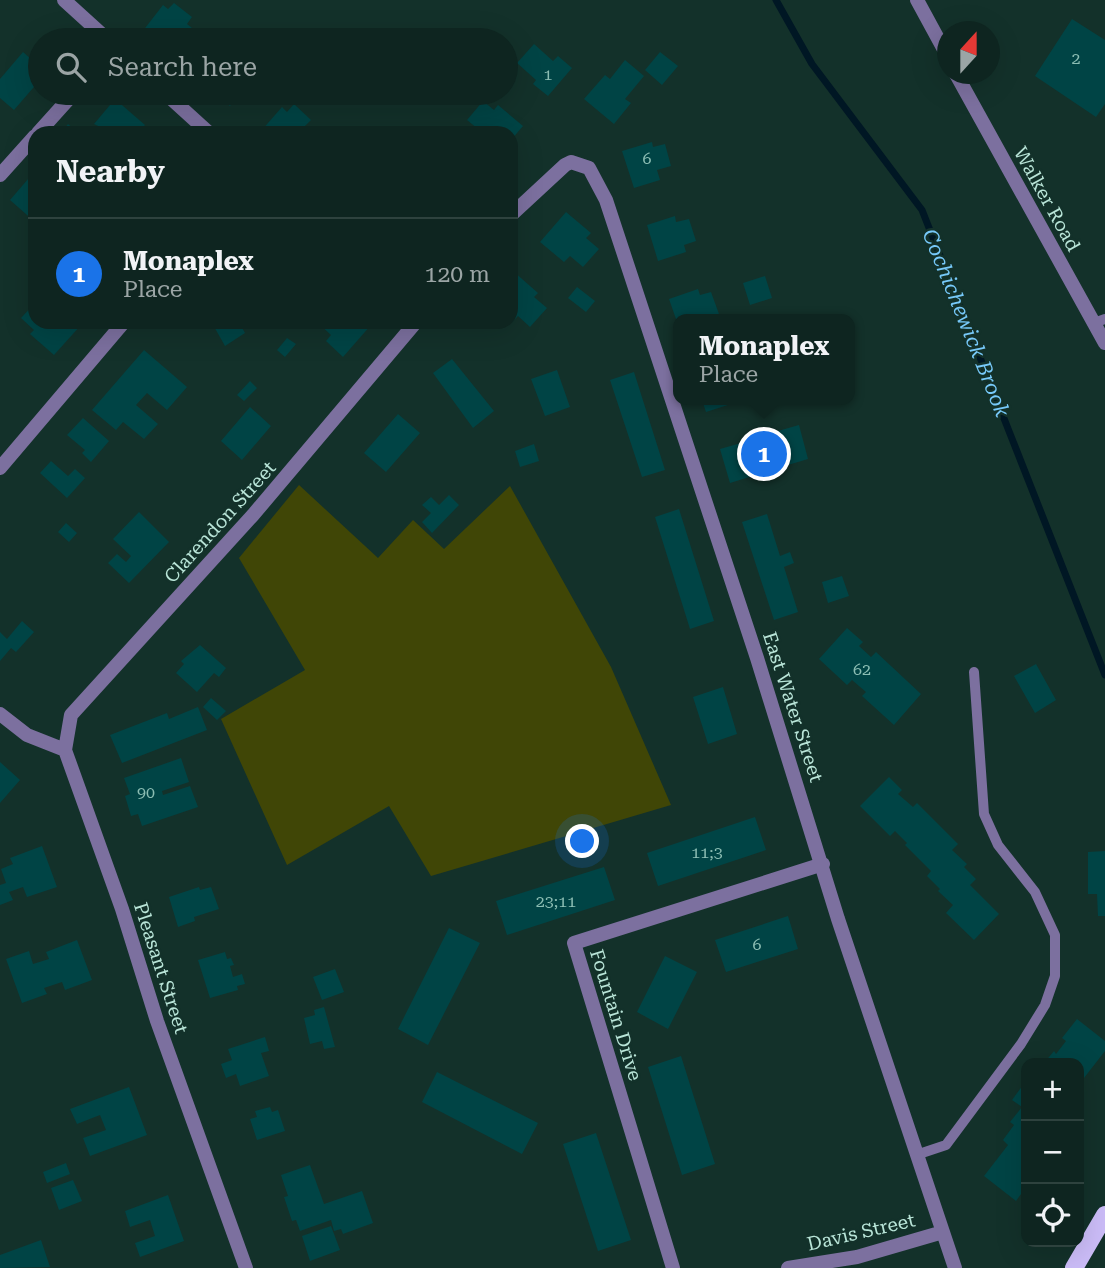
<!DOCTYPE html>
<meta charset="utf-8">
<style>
body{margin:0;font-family:"Roboto Serif",serif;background:#1c312d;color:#f1f3f6}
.controls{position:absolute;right:21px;bottom:21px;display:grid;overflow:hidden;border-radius:14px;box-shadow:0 7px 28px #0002}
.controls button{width:63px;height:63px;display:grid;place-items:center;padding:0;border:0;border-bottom:2px solid #2e423e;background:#0e2520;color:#f1f3f6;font:35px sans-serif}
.compass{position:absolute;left:937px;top:21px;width:63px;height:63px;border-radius:50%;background:#0e2520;box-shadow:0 7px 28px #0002;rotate:21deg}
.you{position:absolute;left:583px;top:842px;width:24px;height:24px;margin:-18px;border:5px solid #fff;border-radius:50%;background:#1a73e8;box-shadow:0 0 0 10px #1a73e833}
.badge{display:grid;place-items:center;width:46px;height:46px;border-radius:50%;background:#1a73e8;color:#fff;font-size:23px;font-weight:700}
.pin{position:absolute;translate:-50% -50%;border:4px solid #fff;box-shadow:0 2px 7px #0006}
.popup{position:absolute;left:673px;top:314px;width:182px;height:91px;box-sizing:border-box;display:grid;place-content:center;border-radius:14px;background:#0e2520;filter:drop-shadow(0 2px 5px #0005);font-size:23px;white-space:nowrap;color:#9ba5a5}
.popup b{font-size:26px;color:#f1f3f6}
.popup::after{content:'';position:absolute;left:50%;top:100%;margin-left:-14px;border:14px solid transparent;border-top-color:#0e2520}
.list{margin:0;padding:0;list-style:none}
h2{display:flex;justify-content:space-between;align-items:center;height:91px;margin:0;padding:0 28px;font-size:30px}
h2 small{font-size:23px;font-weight:400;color:#9ba5a5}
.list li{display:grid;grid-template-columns:46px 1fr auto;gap:21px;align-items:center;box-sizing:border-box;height:112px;padding:0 28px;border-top:2px solid #2e423e}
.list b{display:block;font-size:26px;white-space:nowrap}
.list p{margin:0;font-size:23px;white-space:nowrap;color:#9ba5a5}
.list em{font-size:23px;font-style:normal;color:#9ba5a5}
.icon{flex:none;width:38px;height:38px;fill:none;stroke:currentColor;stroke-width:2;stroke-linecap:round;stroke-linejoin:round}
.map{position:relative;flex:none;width:1105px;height:1268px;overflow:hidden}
.search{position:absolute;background:#0e2520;box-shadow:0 7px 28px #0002;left:28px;top:28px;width:490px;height:77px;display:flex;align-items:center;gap:18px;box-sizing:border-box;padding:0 24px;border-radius:38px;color:#9ba5a5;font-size:26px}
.panel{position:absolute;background:#0e2520;box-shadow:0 7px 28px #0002;left:28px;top:126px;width:490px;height:203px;border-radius:21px}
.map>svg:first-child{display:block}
.green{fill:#404606}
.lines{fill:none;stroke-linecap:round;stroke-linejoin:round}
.stream{stroke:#001724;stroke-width:7}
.building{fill:#004445}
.service{stroke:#7c709f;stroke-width:10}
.minor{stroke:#7c709f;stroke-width:14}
.primary{stroke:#cbbcf7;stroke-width:18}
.labels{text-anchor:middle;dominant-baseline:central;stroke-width:5;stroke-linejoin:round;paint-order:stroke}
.number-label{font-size:16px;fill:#8bbdb3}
.street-label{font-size:19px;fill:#b9e5d8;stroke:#13312a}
.water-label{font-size:21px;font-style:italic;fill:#77c9f9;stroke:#13312a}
</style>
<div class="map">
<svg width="1105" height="1268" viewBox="0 0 1105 1268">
<rect width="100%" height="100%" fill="#13312a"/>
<path class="green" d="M299,485L378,558L413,520L444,549L510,486L611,667L671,805L431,876L389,806L287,865L221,719L305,670L239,558Z"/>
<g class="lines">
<path class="stream" d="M776,0L812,64L922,210L1105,675"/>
</g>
<path class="building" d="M174,3L192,17L187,24L192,28L182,40H153L142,32L163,5L168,9Z
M1072,19L1105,40V104L1096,117L1035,76Z
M534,44L553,61L558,56L572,68L548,96L533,84L536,80L517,63Z
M23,52L40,67V80L14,110L0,98V79Z
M660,52L678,66L662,85L645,70Z
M625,60L644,76L625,99L631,103L614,124L584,99L605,75L610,79Z
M214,93H240L230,106Z
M115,99L145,125L138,133H92L98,126L94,124Z
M483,101L494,110L498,105L523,126L511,140V133H475L478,129L467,120Z
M294,104L311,120L303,128L310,133H263L261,131L282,107L287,112Z
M68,124L79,133H61Z
M652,142L653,147L665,144L671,166L657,170L660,180L634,188L622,151Z
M35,171V222L10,200Z
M566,212L591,233L586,238L599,249L583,267L570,256L564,262L540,242Z
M675,216L676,222L689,219L696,241L684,245L686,252L658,261L647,225Z
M513,271L538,293L534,297L547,308L530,327L518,316L512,322L511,321Z
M765,276L772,298L750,305L743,283Z
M577,287L595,301L586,312L568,298Z
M698,289L700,295L711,292L719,314L709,317V319H676L669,299Z
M35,303V322H78L81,325L54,355L30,334L34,330L21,318Z
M214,322H239L245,333L225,346L212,323Z
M317,322H367L371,325L343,357L326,341L331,335Z
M287,338L296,344L285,357L277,350Z
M144,350L187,387L167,410L147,393L136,405L158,424L144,439L123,422L116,430L92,410Z
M452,359L494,411L473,428L433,373Z
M557,370L570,407L545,416L531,379Z
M634,372L665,470L642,477L610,380Z
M250,381L257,388L244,401L237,395Z
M702,400H733L734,403L706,412Z
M250,407L271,426L242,460L221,441Z
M398,414L420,433L386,472L364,453Z
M83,418L109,441L91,462L82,453L85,450L67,435Z
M799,425L808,459L768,471L766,464L754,467L756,475L730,483L720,449L748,441L749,445L759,442L761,448L782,442L778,431Z
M534,444L539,461L520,467L515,451Z
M51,461L68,476L75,469L85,478L67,498L40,473Z
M449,495L459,505L432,533L422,522L431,513L422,505L431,497L439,505Z
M679,509L714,621L690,629L655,517Z
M139,512L169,542L129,583L108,563L117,554L126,562L131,556L113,539Z
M767,514L780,556L790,552L794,563L784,567L798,612L774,620L742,522Z
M66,523L77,533L69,542L58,532Z
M842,576L849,596L828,603L822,582Z
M22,621L34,632L16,652L11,648L0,661V632L7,639Z
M847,628L863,642L859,646L871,657L876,652L921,694L894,725L862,696L866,692L852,680L847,685L819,659Z
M200,645L226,668L219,677L214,673L197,692L176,673L184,664L181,661Z
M1036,664L1056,700L1035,713L1014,676Z
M723,687L737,734L708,744L693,697Z
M211,698L226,711L217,720L203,707Z
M198,707L207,730L122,763L110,735L167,713L169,719Z
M181,758L189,782L162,791L163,795L190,786L198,807L142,826L138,814L131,816L125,796L130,794L124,778Z
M0,762L20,780L0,803Z
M889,777L902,790L898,794L913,807L917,803L958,844L952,850L967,864L964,867L976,879L970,885L999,914L974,940L946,913L953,905L938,891L940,889L927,876L931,871L905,845L907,843L895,831L890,836L860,806Z
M755,817L766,850L658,886L647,853Z
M42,846L57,887L27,897L23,887L9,892L13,900L0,905V885L6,883L1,869L13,864L10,858Z
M1105,851V916H1098L1097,894H1088V852Z
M604,867L615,900L507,935L496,901Z
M199,887L200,890L211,887L219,909L194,917L195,921L178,927L169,897Z
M788,916L798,949L726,972L715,940Z
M449,928L480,943L428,1045L398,1029Z
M77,940L92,980L65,990L62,982L44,988L47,994L22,1003L6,959L29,951L33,964L49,959L46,952Z
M225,952L227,959L231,958L234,965L230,966L233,977L242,974L245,984L237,986L238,990L210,998L198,960Z
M665,956L697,972L668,1029L637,1012Z
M335,969L344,992L322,1000L313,977Z
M324,1007L335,1047L324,1049L322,1041L310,1044L304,1018L315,1015L314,1010Z
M1077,1019L1105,1041V1051L1084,1078L1079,1074V1063H1044L1054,1051L1056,1054L1066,1041L1062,1038Z
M265,1037L269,1051L261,1053L269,1076L240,1086L236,1074L226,1078L221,1064L232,1060L228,1049Z
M681,1056L715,1164L682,1175L648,1067Z
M437,1072L538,1123L522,1154L422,1102Z
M1026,1081V1187L1016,1201L984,1176L1008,1145L1003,1140L1014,1125L1010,1122L1022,1107L1012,1100Z
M129,1087L147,1135L90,1156L83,1138L106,1130L100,1115L77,1124L70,1109Z
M270,1107L272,1112L278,1110L285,1131L257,1140L250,1119L257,1117L255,1111Z
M596,1133L631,1240L598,1251L563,1144Z
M66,1163L70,1174L47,1183L43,1172Z
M310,1165L324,1204L362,1191L373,1223L343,1234L341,1229L334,1231L331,1220L300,1231L296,1220L292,1221L284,1197L288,1196L281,1175Z
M73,1180L82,1201L59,1210L51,1188Z
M168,1195L184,1241L140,1257L135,1243L155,1236L150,1220L130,1227L125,1211Z
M331,1226L340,1250L310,1261L302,1236Z
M41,1240L50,1267L0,1268V1255Z"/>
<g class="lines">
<path class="service" d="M1094,323L1105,319
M916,1155L946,1145L1021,1044L1045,1005L1055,976V935L1035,892L998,845L984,814L974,672"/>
<path class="minor" d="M64,0L108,40
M917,0L948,57
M956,74L1105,343
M165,93L209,133
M38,133L74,93
M0,175L35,136
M511,215L565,165L571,162L589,168L606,200L757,658L838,919L955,1268
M0,468L124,322
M0,714L27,735L65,750
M246,1268L157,1021L122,909L65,750L71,715L253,515L416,322
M673,1268L574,943L823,864
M788,1268L857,1257L943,1232"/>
<path class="primary" d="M1074,1268L1105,1215"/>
</g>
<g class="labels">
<g class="number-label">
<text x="1076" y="58">2</text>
<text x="548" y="74">1</text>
<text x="647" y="158">6</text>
<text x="862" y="669">62</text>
<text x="146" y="792">90</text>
<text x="707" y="852">11;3</text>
<text x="556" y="901">23;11</text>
<text x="757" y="944">6</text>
</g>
<g class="street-label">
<text transform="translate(1047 199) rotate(61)">Walker Road</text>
<text transform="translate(220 522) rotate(-48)">Clarendon Street</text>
<text transform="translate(793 707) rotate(72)">East Water Street</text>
<text transform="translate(161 968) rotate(72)">Pleasant Street</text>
<text transform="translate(616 1015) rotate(73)">Fountain Drive</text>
<text transform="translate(861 1232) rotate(-13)">Davis Street</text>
</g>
<g class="water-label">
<text transform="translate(966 323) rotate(68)">Cochichewick Brook</text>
</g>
</g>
</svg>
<div class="controls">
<button>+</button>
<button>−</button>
<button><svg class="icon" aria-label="locate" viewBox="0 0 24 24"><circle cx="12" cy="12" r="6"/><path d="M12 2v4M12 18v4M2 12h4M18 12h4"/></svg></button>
</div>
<svg class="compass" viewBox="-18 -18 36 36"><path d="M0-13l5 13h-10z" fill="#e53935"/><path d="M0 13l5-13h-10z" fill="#9ba5a5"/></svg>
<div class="you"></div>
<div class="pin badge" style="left:764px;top:454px">1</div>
<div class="popup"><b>Monaplex</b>Place</div>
<div class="search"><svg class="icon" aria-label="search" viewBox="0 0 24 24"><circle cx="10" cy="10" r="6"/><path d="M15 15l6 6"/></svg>Search here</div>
<section class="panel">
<h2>Nearby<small></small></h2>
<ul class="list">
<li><span class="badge">1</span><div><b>Monaplex</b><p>Place</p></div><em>120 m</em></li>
</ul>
</section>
</div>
